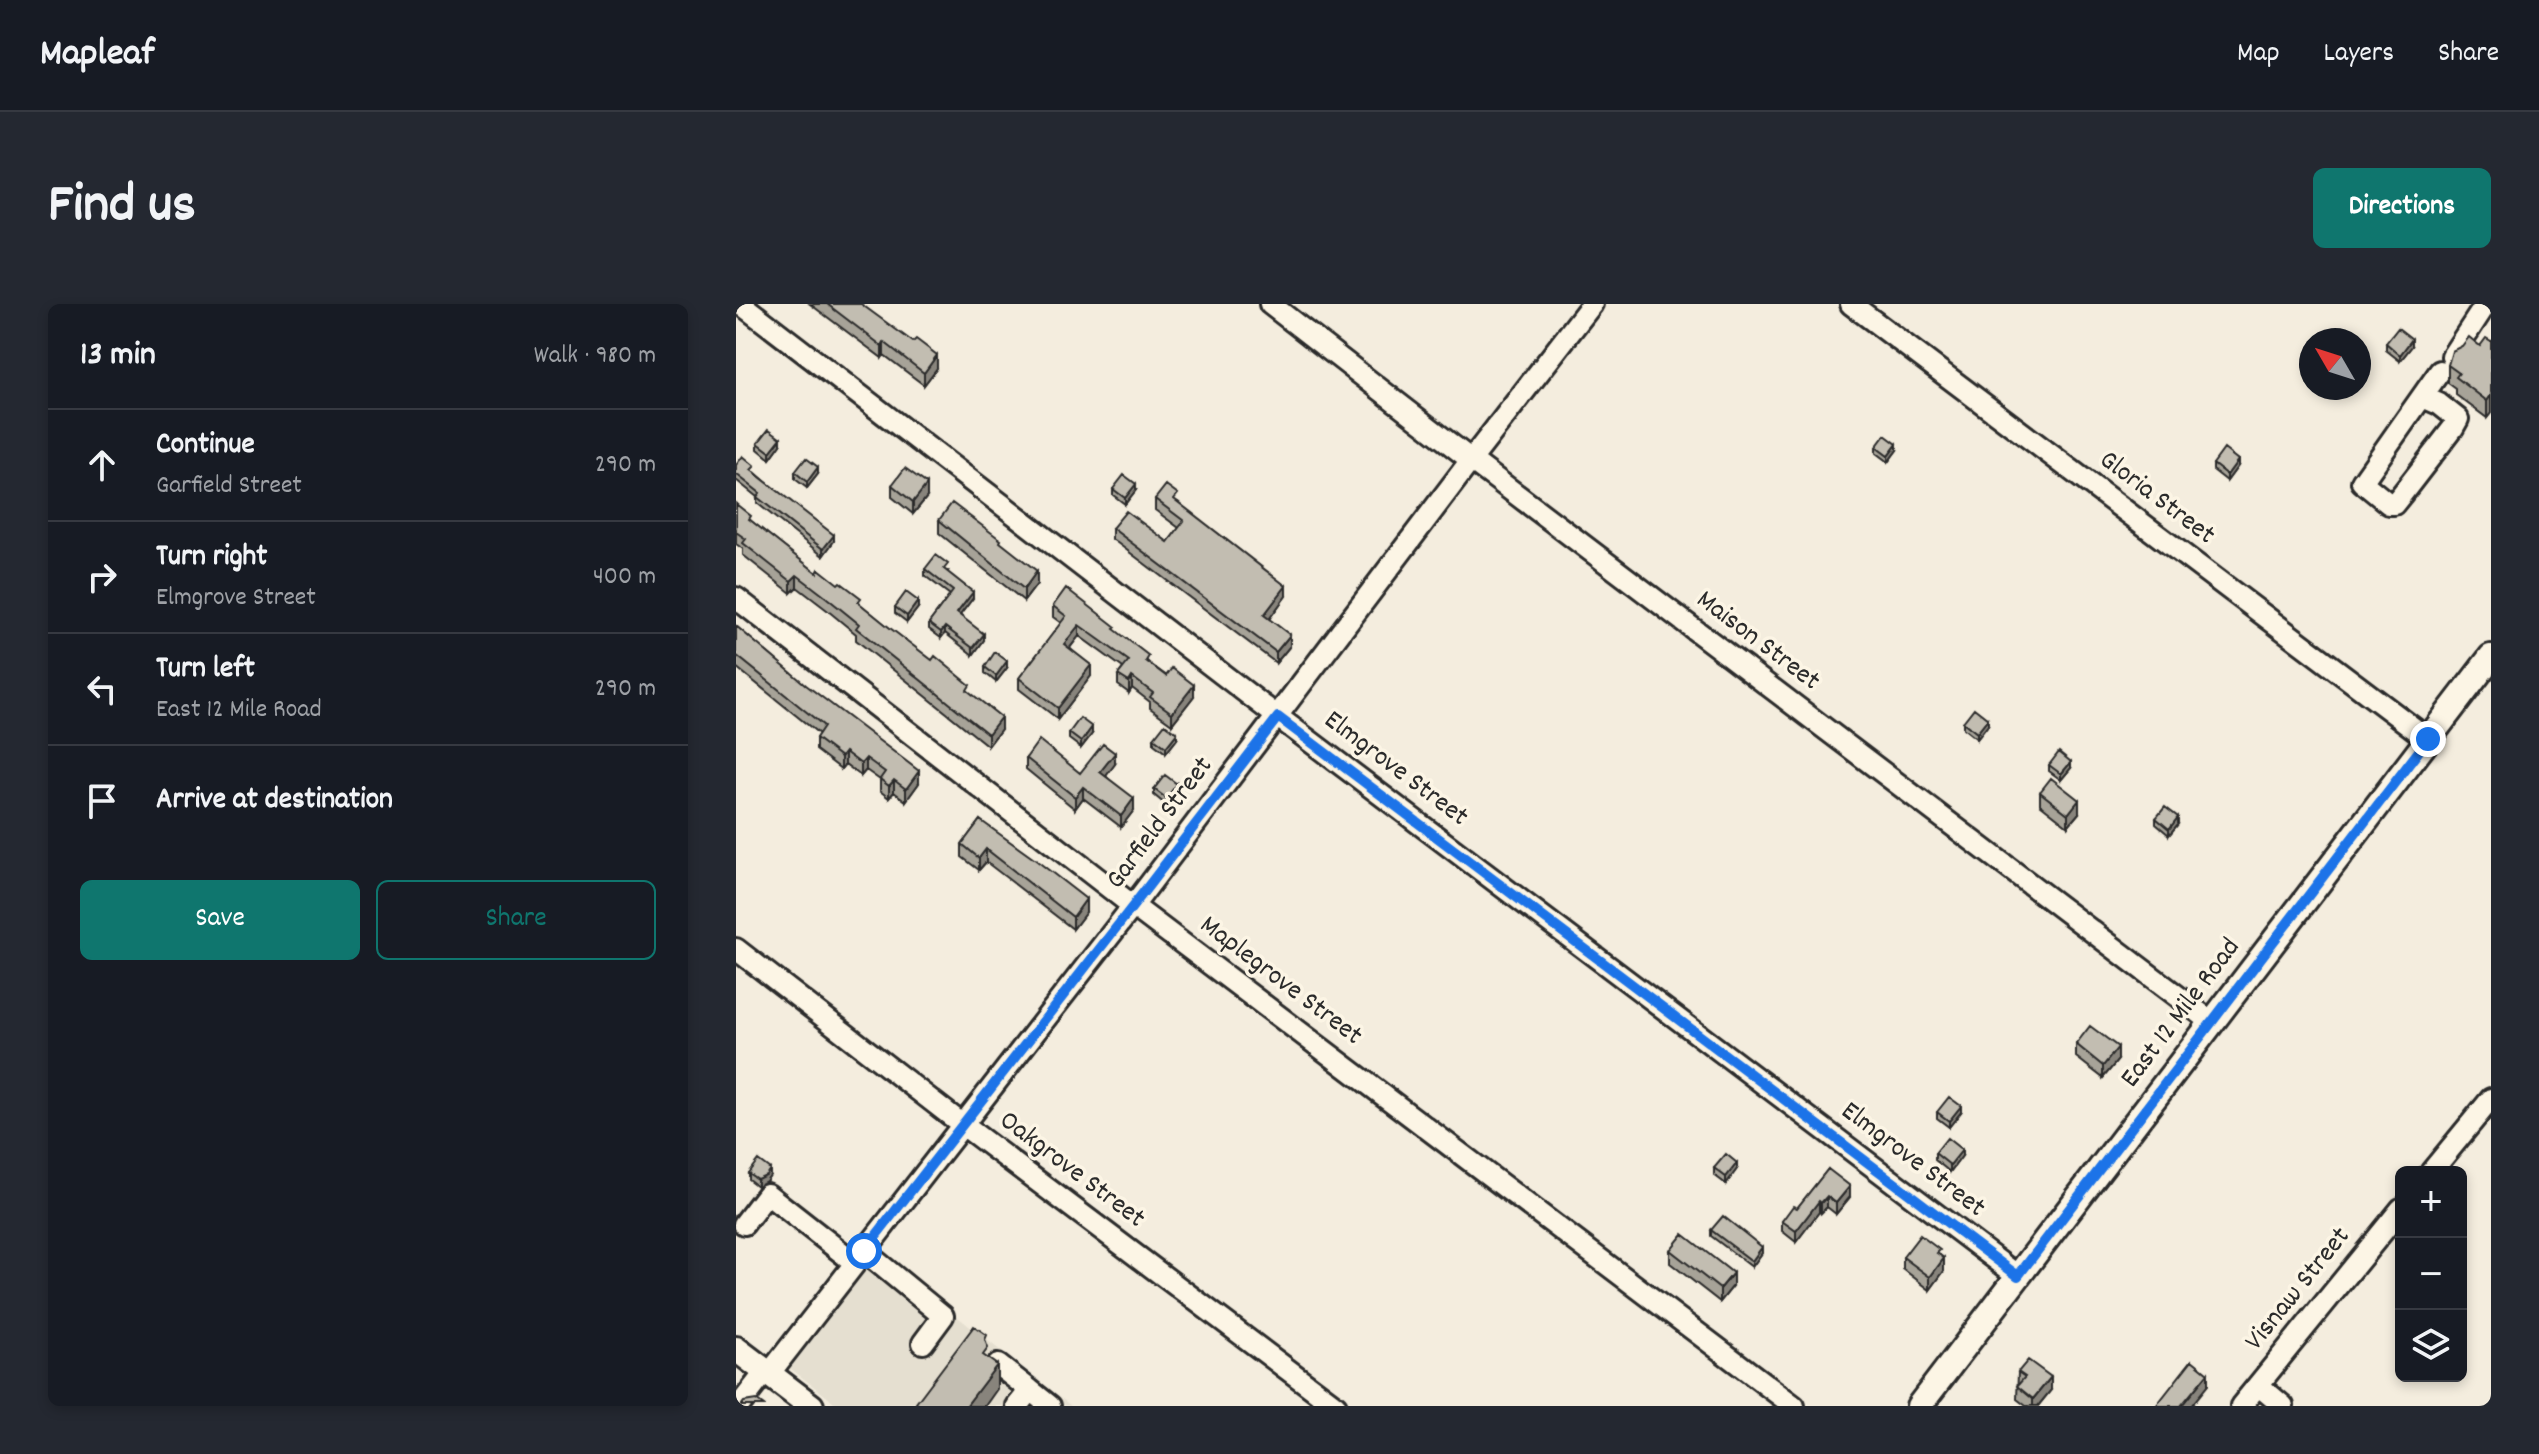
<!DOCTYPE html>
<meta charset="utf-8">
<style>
body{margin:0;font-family:Dekko,sans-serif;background:#242831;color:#f1f3f6}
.controls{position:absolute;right:24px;bottom:24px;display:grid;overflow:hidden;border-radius:12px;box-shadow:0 4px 12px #0003}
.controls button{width:72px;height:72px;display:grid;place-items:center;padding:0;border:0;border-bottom:2px solid #363941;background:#171b24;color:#f1f3f6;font:40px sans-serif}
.compass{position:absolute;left:1563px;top:24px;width:72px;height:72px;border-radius:50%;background:#171b24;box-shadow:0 4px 12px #0003;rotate:309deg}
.stop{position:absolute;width:24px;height:24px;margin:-18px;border:6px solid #1a73e8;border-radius:50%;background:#fff}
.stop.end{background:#1a73e8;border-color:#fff;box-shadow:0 2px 8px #0008}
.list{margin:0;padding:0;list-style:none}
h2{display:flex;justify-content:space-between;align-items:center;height:104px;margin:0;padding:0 32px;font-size:34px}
h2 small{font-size:26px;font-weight:400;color:#9ea1a6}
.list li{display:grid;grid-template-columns:52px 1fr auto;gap:24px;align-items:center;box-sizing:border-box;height:112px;padding:0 32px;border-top:2px solid #363941}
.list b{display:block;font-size:30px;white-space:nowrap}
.list p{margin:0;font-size:26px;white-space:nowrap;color:#9ea1a6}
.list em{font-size:26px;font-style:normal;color:#9ea1a6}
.actions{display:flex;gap:16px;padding:24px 32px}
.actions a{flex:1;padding:18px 0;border:2px solid #0f766e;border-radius:12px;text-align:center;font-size:28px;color:#0f766e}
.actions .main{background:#0f766e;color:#fff}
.icon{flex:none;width:44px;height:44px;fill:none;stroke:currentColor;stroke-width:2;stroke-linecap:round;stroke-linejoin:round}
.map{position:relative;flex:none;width:1755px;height:1102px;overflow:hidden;border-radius:12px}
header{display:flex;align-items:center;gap:48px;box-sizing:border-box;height:112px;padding:0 40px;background:#171b24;border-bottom:2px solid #363941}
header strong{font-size:38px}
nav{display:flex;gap:44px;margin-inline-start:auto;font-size:28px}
.intro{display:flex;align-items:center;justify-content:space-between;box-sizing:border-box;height:192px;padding:0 48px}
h1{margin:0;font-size:56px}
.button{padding:20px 36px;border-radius:12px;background:#0f766e;color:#fff;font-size:28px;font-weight:700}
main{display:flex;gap:48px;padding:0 48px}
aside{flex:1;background:#171b24;border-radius:12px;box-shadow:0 4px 12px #0003}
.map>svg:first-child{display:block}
.built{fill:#e5dfd0}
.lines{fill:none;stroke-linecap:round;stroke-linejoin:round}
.minor-casing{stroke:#2b2b2b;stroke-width:26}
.major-casing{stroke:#2b2b2b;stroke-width:30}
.minor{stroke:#fcf5e5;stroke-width:20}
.major{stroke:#fcf5e5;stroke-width:24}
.wall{fill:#a7a398;stroke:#2b2b2b;stroke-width:2}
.shaded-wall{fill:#88847c;stroke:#2b2b2b;stroke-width:2}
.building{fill:#c2bdb1;stroke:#2b2b2b;stroke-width:2}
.route{stroke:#1a73e8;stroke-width:10}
.labels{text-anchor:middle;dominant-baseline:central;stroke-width:7;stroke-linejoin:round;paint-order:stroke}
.street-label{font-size:28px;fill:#2b2b2b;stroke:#fcf5e5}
</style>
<header>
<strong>Mapleaf</strong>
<nav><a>Map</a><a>Layers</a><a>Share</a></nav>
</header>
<div class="intro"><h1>Find us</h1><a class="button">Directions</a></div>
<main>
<aside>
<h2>13 min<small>Walk · 980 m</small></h2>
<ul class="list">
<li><svg class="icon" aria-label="ahead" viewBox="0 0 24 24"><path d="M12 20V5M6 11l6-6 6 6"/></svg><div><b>Continue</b><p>Garfield Street</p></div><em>290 m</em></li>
<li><svg class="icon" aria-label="right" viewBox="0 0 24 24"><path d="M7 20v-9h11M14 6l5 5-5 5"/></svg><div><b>Turn right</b><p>Elmgrove Street</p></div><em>400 m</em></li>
<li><svg class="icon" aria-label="left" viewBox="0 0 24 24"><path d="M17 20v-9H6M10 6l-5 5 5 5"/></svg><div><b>Turn left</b><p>East 12 Mile Road</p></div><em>290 m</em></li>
<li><svg class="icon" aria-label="arrive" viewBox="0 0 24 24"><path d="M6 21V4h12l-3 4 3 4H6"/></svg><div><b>Arrive at destination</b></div></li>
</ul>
<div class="actions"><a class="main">Save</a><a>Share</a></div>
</aside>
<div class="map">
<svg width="1755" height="1102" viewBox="0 0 1755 1102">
<rect width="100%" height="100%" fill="#f4edde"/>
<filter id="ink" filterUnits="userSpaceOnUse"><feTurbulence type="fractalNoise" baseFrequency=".0125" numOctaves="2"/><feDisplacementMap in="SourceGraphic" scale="16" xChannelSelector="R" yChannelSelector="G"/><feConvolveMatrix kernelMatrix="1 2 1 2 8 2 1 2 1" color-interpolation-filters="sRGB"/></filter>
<g filter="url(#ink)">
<path class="built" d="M139,948L335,1102H103L51,1062Z"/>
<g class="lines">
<defs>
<path id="minor" d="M5,0L542,413L1282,972
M534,0L735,156L1477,719
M1115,0L1692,435
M1716,52L1750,0
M1687,93L1703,100L1722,115L1717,124L1666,190L1658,200H1653L1626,178L1704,67
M0,294L397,602L1058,1102
M0,645L227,821L600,1102
M1695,868L1755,795
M8,920L31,890L119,959
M128,947L207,1012L187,1039
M262,1061L294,1086
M33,1070L397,602L735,156L856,0
M1522,1081L1547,1102
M3,1102L30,1067
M281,1102L294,1086L314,1102
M1505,1102L1665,905"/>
<path id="major" d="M0,1045L75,1102
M1183,1102L1755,353"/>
</defs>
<use href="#minor" class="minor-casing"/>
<use href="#major" class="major-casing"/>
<use href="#minor" class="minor"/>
<use href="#major" class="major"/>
</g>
<path class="wall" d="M74,0H125L201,64L188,81L148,51L146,54Z
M1755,37V109L1751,114L1720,91V85L1712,79V61L1744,42Z
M1650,39L1676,42L1664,57L1650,46Z
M22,139L45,140L34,155L22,145Z
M1140,143L1161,146L1152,158L1140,149Z
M1477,160L1502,162L1491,177L1477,166Z
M0,161L19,168L98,237L87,252L21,199V193L0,176Z
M59,168L82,170L71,184L59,175Z
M156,181L191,193L177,210L156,193Z
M377,185L400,186L389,200L377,191Z
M419,195L442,198L550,292L533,315L554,342L540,359L376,235V224L432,238L443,224L419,206Z
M0,200L15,217L81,269L125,301L234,389L265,425L252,442L120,336V330L91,306L61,283L55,289L7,251V245L0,240Z
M203,216L265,239L301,280L288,297L203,229Z
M189,265L212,267L211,268L237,294L224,311L248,336L237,351L209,329L205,334L193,325V319L214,291L189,272Z
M317,302L380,327L413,359L458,392L436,420L414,404V398L396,384L393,389L382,381V371L387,364L343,332L334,344L355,372L322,415L283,385V374L325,319L317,313Z
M159,303L182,304L171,318L159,309Z
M0,322L183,479L170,497L158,488L153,494L144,487V476L130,466L125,472L109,460L105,465L80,446V434L83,430L0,363Z
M249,363L271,364L260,378L249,369Z
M1227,418L1252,421L1241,435L1227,424Z
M333,429L356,430L345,444L333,435Z
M418,434L441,435L430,449L418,440Z
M290,454L344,469L379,460L370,472L398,506L385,523L347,494L339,505L290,465Z
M1313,461L1335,464L1325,476L1313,467Z
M418,485L441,486L430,501L418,491Z
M1304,488L1343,509L1332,522L1304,500Z
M1420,514L1442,520L1433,531L1420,520Z
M244,516L350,608L337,625L250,558L243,566L226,553V540Z
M1340,740L1382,756L1367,774L1340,753Z
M1201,808H1225L1213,823L1201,814Z
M1199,849L1226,852L1214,868L1199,856Z
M978,864L1001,865L990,880L978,871Z
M1092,865L1114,893L1100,910L1091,903L1085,909L1083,908L1060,938L1046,927V917L1061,904Z
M12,869L34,871L30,877L21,882L12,875Z
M975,926L1026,949L1016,963L975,932Z
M934,946L997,982L984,998L934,959Z
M1204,951L1208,967L1194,986L1167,965V953Z
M1282,1068L1315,1086L1302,1102H1290L1281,1095Z"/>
<path class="shaded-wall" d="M1676,35V42L1664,57V51Z
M148,38V51L146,54V42Z
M201,51V64L188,81V69Z
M1755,91V109L1751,114V97Z
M45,134V140L34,155V148Z
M1161,140V146L1152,158V152Z
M1502,156V162L1491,177V171Z
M82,163V170L71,184V178Z
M191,180V193L177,210V198Z
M400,180V186L389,200V194Z
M98,231V237L87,252V245Z
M301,267V280L288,297V285Z
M61,271V283L55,289V277Z
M550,282V292L528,322V311Z
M237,288V294L221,315V309Z
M182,297V304L171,318V312Z
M343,321V332L328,351V340Z
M209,323V329L205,334V328Z
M248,330V336L237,351V344Z
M554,331V342L540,359V348Z
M271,357V364L260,378V372Z
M355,361V372L322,415V404Z
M396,373V384L393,389V378Z
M458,381V392L436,420V409Z
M265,413V425L252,442V430Z
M1252,415V421L1241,435V429Z
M356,423V430L345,444V438Z
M441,429V435L430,449V443Z
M109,448V460L105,465V453Z
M379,449V460L364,480V468Z
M130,454V466L125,472V460Z
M1335,458V464L1325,476V470Z
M183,467V479L170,497V485Z
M158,476V488L153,494V482Z
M441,480V486L430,501V494Z
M347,483V494L339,505V493Z
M398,494V506L385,523V512Z
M1343,496V509L1332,522V510Z
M1442,513V520L1433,531V525Z
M250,545V558L243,566V554Z
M350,595V608L337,625V613Z
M1382,743V756L1367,774V762Z
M1225,802V808L1213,823V817Z
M1226,846V852L1214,868V861Z
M1001,859V865L990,880V873Z
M34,865V871L30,877L21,882V875Z
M1114,882V893L1100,910V899Z
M1091,892V903L1085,909V899Z
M1083,897V908L1060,938V927Z
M1026,943V949L1016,963V957Z
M1208,954V967L1194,986V973Z
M997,969V982L984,998V985Z
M261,1061V1085L249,1102H230Z
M1472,1069V1081L1455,1102H1445Z
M1315,1073V1086L1302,1102H1297V1095Z"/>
<path class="building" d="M91,0H125L177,38L180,35L201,51L188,69L148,38L146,42Z
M1662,24L1676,35L1664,51L1650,39Z
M1733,33L1744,42L1750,34L1755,37V91L1751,97L1720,73L1723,69L1712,61L1716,47L1726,42Z
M33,125L45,134L34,148L22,139Z
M1149,131L1161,140L1152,152L1140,143Z
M1488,145L1502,156L1491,171L1477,160Z
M7,152L19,162L15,166L98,231L87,245L21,193L24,189L0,170V161Z
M70,154L82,163L71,178L59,168Z
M169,164L191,180L177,198L156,181Z
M388,171L400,180L389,194L377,185Z
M430,181L442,190L438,195L550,282L528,311L554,331L540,348L376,224L390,207L432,238L448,217L419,195Z
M216,199L265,236L264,238L301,267L288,285L203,216Z
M0,200L15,212L13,215L81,269L83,265L102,280L104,278L125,294L122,298L154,324L196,356L199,352L234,381L231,386L265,413L252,430L120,324L123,320L91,294L61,271L55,277L7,239L10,235L0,228Z
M200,251L212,260L208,265L237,288L221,309L248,330L237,344L209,323L205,328L193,319L217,287L189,265Z
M330,284L380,323L378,325L413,352L410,357L430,372L436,364L458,381L436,409L414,393L417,389L396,373L393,378L382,371L393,357L343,321L328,340L355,361L322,404L283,374L330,312L317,302Z
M170,288L182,297L171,312L159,303Z
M0,322L70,381L183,467L170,485L158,476L153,482L144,475L149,468L130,454L125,460L109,448L105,453L80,434L88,422L0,351Z
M259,348L271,357L260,372L249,363Z
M1238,404L1252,415L1241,429L1227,418Z
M344,414L356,423L345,438L333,429Z
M429,420L441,429L430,443L418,434Z
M303,436L344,469L367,440L379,449L364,468L398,494L385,512L347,483L339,493L290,454Z
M1323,448L1335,458L1325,470L1313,461Z
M429,471L441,480L430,494L418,485Z
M1315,474L1343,496L1332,510L1304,488Z
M1429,503L1442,513L1433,525L1420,514Z
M244,516L301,557L350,595L337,613L250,545L243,554L226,540Z
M1354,722L1382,743L1367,762L1340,740Z
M1213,793L1225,802L1213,817L1201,808Z
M1211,834L1226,846L1214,861L1199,849Z
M990,850L1001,859L990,873L978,864Z
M22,856L34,865L30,871L21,875L12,869Z
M1092,865L1114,882L1100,899L1091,892L1085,899L1083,897L1060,927L1046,917L1057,902L1061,904Z
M987,912L1026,943L1016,957L975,926Z
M947,930L997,969L984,985L934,946Z
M1184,931L1204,946L1201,949L1208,954L1194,973L1167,953Z
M238,1022L251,1031L249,1036L252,1044L247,1051L261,1061L230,1102H184L180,1099Z
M1292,1056L1315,1073L1297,1095L1281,1082L1289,1073L1282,1068Z
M1456,1056L1472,1069L1445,1102H1420Z
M20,1096L28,1102H5L8,1098Z"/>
</g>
<g class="lines" filter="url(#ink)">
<path class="route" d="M128,947L397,602L542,413L1282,972L1692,435"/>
</g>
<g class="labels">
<g class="street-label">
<text transform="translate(1420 195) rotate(37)">Gloria Street</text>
<text transform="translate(1021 338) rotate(37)">Maison Street</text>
<text transform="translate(659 466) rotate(37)">Elmgrove Street</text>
<text transform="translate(425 520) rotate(-53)">Garfield Street</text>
<text transform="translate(544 678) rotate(37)">Maplegrove Street</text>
<text transform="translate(1446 710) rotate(-53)">East 12 Mile Road</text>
<text transform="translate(1176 857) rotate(37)">Elmgrove Street</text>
<text transform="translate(335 867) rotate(37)">Oakgrove Street</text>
<text transform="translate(1563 986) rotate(-51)">Visnaw Street</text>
</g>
</g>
</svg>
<div class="controls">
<button>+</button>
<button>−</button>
<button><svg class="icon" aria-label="layers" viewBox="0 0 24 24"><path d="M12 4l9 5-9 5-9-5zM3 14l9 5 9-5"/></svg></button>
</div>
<svg class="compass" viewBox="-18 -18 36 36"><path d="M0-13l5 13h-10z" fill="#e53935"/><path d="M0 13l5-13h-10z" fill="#9ea1a6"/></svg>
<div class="stop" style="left:128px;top:947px"></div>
<div class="stop end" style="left:1692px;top:435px"></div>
</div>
</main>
